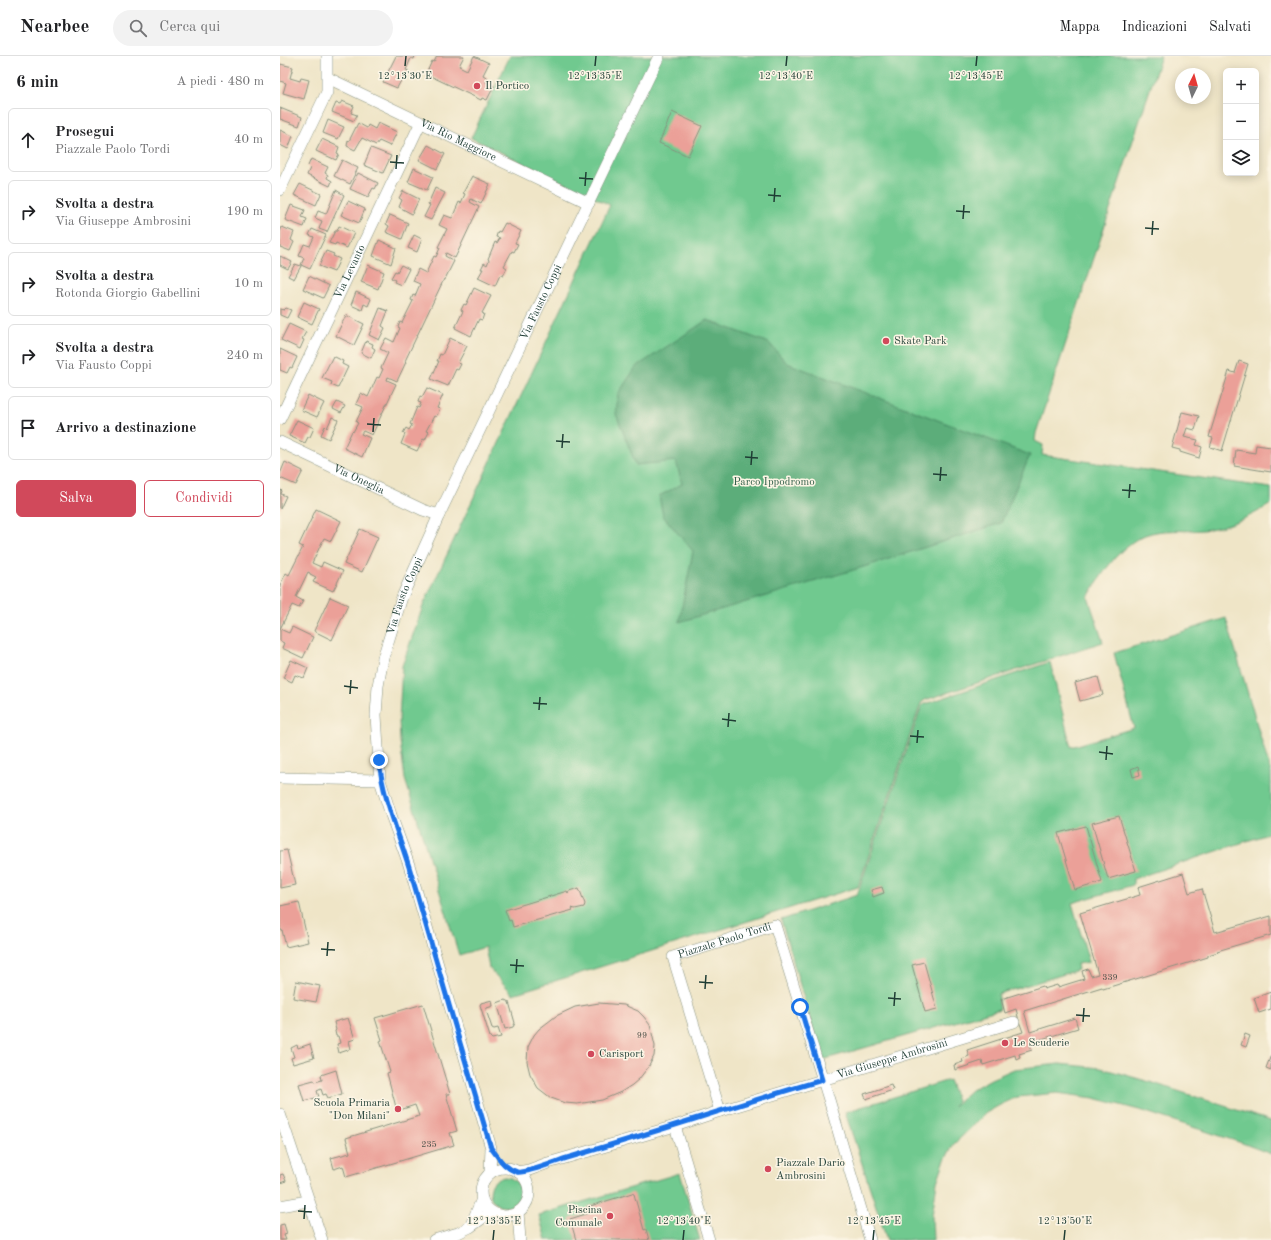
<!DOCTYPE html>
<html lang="it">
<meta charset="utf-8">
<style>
body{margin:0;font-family:"Old Standard TT",serif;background:#f2f2f2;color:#202124}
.controls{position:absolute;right:12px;top:12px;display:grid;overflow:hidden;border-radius:6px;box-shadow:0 2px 10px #0003}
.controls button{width:36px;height:36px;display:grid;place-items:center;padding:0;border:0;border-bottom:1px solid #e0e0e0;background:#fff;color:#202124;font:20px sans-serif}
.compass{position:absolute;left:895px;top:12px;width:36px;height:36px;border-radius:50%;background:#fff;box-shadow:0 2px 10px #0003;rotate:5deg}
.stop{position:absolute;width:12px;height:12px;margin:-9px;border:3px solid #1a73e8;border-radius:50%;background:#fff}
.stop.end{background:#1a73e8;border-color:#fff;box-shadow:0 1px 4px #0008}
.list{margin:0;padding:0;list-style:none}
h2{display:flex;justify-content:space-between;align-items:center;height:52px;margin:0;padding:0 16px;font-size:17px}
h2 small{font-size:13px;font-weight:400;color:#757577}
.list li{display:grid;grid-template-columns:26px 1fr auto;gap:12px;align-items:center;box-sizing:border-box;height:64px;margin:0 8px 8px;padding:0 8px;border:1px solid #e0e0e0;border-radius:6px}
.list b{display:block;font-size:15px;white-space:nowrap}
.list p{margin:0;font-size:13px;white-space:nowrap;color:#757577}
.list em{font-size:13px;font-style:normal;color:#757577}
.actions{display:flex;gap:8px;padding:12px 16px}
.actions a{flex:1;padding:9px 0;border:1px solid #d1495b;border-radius:6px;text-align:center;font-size:14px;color:#d1495b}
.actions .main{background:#d1495b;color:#fff}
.icon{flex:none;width:22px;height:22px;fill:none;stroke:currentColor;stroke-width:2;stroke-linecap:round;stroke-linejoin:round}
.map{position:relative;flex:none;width:991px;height:1184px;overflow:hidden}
header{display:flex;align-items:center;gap:24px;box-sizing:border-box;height:56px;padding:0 20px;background:#fff;border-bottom:1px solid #e0e0e0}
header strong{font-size:19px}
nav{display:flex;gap:22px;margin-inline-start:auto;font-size:14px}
.search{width:280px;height:36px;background:#f2f2f2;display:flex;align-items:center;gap:10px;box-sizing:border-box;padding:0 14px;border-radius:22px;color:#757577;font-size:15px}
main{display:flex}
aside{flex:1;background:#fff}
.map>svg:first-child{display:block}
.green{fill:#70c98f;stroke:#488362}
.forest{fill:#5cad7a;stroke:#3e7557}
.building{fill:#eba098}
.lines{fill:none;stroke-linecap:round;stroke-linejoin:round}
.minor-casing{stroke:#87917e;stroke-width:12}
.minor{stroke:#fff;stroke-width:11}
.route{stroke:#1a73e8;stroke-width:5}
.ticks{fill:none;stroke:#1f3d34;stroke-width:1.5}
.poi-dot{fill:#d1495b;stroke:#fcf5e5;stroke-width:1.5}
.labels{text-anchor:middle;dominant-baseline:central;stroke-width:3;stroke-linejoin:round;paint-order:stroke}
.number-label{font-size:9px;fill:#52564d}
.poi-label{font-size:11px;fill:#1f3d34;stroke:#fcf5e5;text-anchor:start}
.street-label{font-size:11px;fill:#1f3d34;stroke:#fcf5e5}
.park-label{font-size:11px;fill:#33604b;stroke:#fcf5e5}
.ticks-label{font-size:10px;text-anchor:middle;fill:#1f3d34;stroke:#fcf5e5;stroke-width:3;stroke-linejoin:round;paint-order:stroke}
</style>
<header>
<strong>Nearbee</strong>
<div class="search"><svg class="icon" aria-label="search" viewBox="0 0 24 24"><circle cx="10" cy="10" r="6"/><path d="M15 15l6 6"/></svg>Cerca qui</div>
<nav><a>Mappa</a><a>Indicazioni</a><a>Salvati</a></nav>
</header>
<main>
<aside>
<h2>6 min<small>A piedi · 480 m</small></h2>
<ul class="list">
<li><svg class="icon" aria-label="ahead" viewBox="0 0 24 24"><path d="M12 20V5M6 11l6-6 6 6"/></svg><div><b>Prosegui</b><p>Piazzale Paolo Tordi</p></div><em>40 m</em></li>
<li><svg class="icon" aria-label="right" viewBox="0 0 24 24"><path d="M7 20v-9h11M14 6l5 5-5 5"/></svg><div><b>Svolta a destra</b><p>Via Giuseppe Ambrosini</p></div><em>190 m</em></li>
<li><svg class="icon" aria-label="right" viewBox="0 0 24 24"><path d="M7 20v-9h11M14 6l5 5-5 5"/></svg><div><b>Svolta a destra</b><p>Rotonda Giorgio Gabellini</p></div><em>10 m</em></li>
<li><svg class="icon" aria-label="right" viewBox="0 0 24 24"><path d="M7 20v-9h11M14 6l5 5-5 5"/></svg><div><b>Svolta a destra</b><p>Via Fausto Coppi</p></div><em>240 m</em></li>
<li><svg class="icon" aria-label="arrive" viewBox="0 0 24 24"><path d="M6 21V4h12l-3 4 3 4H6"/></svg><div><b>Arrivo a destinazione</b></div></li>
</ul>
<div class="actions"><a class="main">Salva</a><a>Condividi</a></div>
</aside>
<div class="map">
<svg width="991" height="1184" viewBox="0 0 991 1184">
<rect width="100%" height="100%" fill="#fcf5e5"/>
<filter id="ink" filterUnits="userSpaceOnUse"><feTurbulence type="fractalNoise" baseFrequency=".025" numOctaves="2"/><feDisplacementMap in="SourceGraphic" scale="8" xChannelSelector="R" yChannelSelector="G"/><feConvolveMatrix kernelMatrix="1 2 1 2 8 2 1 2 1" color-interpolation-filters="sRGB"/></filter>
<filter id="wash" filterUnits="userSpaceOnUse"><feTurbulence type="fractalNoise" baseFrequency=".012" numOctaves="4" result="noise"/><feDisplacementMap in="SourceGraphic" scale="16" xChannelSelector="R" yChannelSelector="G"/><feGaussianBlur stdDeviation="0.9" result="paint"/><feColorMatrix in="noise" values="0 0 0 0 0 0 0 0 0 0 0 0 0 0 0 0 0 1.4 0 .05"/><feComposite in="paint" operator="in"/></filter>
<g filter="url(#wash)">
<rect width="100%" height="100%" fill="#efe5c7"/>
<path class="green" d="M230,0H881L756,377L755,385L763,389L762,399L991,432V448C970,461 948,471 923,474C903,476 884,472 865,479C839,490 822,518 808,541L823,586L645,644L641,647L578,831L233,938L209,912L205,891L179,899L125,723L120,685L119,664L122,610L143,550L330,149L191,82Z
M946,562L991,717V777L853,823V829L792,847L809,906L797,908L798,914L718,938L720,953L542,1004L501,864L577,839L642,649L770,606L791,691L854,672L834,597Z
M779,1008L821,1012L870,1026L991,1065V1098L962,1087L863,1055L814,1042L777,1037L737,1041L720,1049L706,1057L673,1089L664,1106L657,1126L652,1160L653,1184H607L565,1056L669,1024L677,1045L673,1051L691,1034L711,1023L734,1013Z
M400,1117L420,1184H266L259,1159Z
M210 1136a15 15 0 1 1 30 0a15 15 0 1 1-30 0Z"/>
<path class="forest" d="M427,264L489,287L507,307L750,399L721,467L590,509L399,566L413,495L383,460L379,440L402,428L396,405L356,409L336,358L338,338L356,311Z"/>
<g id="blocks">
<path class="building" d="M116,0H135L134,3L131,2L126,14L129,15L126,20L124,19L117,32L103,26Z
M157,0H184L179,10L187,14L194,0L209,7L203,19L208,22L206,26L214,30L207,44L202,42L201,44L146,18L152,5L154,6Z
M0,8L13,11L10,22L20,25L21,22L29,24L24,43L3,37L6,27L0,25Z
M62,45L74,50L71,57L77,59L74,65L52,56L56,47L60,48Z
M0,52L22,61L19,70L0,63Z
M392,56L422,70L408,100L379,87Z
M48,64L64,71L58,83L43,77Z
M78,67L87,72L88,69L95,73L98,67L117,76L110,90L99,85L96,89L82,82L75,94L67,90L68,84L69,85Z
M0,74L13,80L8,93L0,89Z
M42,83L59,91L57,97L59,98L56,104L36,95Z
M148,89L165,98L157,113L139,104Z
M91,92L111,100L103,117L84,109Z
M31,103L48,111L45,117L48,119L47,122L52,125L50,130L27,119L30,112L28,110Z
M62,104L78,112L70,128L54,120Z
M134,112L153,121L147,134L128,126Z
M78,117L98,127L95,133L93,132L88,141L70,133Z
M192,120L210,128L201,148L191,143L190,146L199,151L175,202L166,197L165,200L174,205L165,223H164L125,305L126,306L117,325L108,321L107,324L116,328L92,379L83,375L81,378L90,382L82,401L64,392L72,375L73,376L78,367L76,366L83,351L76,348L81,337L88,341L97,321L99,322L103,313L101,312L108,297L100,293L106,282L114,286L120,272L118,271L120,266L122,267L133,245L131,244L133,239L135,240L140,228L133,225L138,213L146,217L154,200L156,201L160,192L158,191L167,173L159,169L164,159L172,162L179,146L181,147L185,138L183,137Z
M20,128L41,138L36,149L14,139Z
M155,132L165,137L151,164L144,161L150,149L148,148Z
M56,134L64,139L47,176L39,173L42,165L35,162L38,155L46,158Z
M123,135L139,143L132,158L119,151L122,144L119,142Z
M68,145L85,153L79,167L61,159Z
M11,149L25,154L22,161L27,163L24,171L5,164Z
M110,159L128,167L122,183L106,176L109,170L106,168Z
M225,167L241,175L235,187L238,188L234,196L232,195L224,210L227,212L223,220L220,219L215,230L198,222L203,213H201L204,207L207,209L209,204L208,203L215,186L217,187L220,182L216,181L218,175L220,176Z
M59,170L74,177L67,192L56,187L55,189L49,187L55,175H57Z
M2,171L14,176L11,184L14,186L10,195L0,191V176Z
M32,173L46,179L30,213L21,209L24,202L19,200L24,188L30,190L34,181L29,179Z
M134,179L142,183L137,196L128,192Z
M99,184L116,192L111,208L93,200Z
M46,195L54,198L53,200L60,203L54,216L39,210Z
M0,200L12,206L8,213L0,209Z
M15,208L21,210L14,223L8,220Z
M88,209L104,216L98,233L81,226Z
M121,209L129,213L121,229L114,226L115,224L111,222L115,215L117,216Z
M29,220L49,230L43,242L23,233Z
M194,232L211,240L202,257L204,258L202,264L199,263L191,280L175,272L183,255L181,254L184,248L186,249Z
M76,236L91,243L88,250L84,248L82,254L71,249Z
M24,246L39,253L32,268L17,261Z
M6,252L11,254L7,262L0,259V253L4,254Z
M100,252L108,255L102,270L105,272L99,284L89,279Z
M66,259L84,268L74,289L56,280Z
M9,268L26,276L22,283L24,284L20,293L1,284Z
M170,282L187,290L178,307L181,308L178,314L176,313L168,330L151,323L159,305H157L160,298L162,299Z
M86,285L93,288L92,291L95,293L91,302L81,297Z
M0,293L17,301L12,312L10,311L7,317L0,314Z
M53,300L63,305L62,308L68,311L58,332L51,329L52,326L42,322Z
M959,305L968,308L942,395L930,391L933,382L929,381L949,315L955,317Z
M147,332L163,339L157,352L160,353L156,361L154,360L146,375L149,376L145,384L143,383L137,395L121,388L125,378L123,377L126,372L129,374L132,369L130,368L137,351L139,352L141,347L138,346L140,340L142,341Z
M28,339L44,347L37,361L21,354Z
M57,346L65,350L61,357L53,353Z
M902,356L919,360L915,374L907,372L904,381L918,384L916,389L922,391L919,402L900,396V394L892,392Z
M52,361L58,364L49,383L41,379L45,370L47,372Z
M17,364L34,372L30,381H28L25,387L9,380Z
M976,389L991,391V416L954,410L956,394L975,397Z
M5,406L23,415L16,429L0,422V418Z
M0,433L2,435L1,438L6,440L0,453Z
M36,453L61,465L51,485L44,482L32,507L41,511L43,506L63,515L53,535L33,526L36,521L30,518V517L28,516L16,541L23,545L19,552L12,549L0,573L9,577L12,571L33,581L23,602L2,592L4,587L0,585V529L6,517L9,519L23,491L19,489Z
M80,473L98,481L82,516L64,508Z
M50,541L68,549L52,584L34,575Z
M11,604L28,612L24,622L15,619L12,626L3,622Z
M818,621L823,639L800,645L795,627Z
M858,710L860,719L853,721L851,713Z
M839,760L856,815L828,823L812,767Z
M806,770L822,826L795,834L778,777Z
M7,794L15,829L0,832V795Z
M903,817L909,837L922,833L935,876L991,860V879L937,895L938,896L928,899V901L823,933L822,931L744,955L750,976L795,962L798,972L755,985L756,988L750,989L752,994L739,998L740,1001L736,1003L735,999L703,1009L702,1005L675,1014L674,1009L683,1006L682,1003L689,1000L687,994L743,976L739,965L736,953L725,957L721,943L763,930L764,933L777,929L778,931L804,923L802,915L808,913L811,920L818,918L800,857L860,839L858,831Z
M602,831L604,837L593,841L591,834Z
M299,832L305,848L304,851L295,853L292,852L293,854L233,871L231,864L229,865L225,854L287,835L288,837L289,835Z
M19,846L28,886L6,891L2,874H0V850Z
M644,906L657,953L645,956L632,909Z
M16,925L40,930L36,946L13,942Z
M991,936V953L979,957L974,942Z
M212,944L213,950L207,952L206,954L212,972L214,973L218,972L221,981L212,983L210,981L200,949L201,947Z
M225,944L229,946L235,967L233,971L225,973L217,947Z
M319,947L344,949L358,955L364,961L370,969L375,990L374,1000L369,1010L359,1023L352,1029L341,1036L322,1044L297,1048L285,1047L271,1042L258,1032L250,1018L247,1006L248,991L254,979L259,973L276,960L295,951Z
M143,948L170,1038H166L177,1075L170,1077L174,1089L66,1121L63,1110L54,1113L51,1102L70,1097L66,1082L139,1060L135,1049L117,1055L107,1017L110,1016L100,985L102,984L95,962Z
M68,962L75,983L69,985L71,993L59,997L57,988L60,987L58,980H56L55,975L56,974L54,966Z
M965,978L970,980L966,991L961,989Z
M30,988L34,1002L13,1008L11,1002L14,1001L11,992L17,989L18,992Z
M991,999V1014L986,1012Z
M56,1014L62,1038L48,1042L46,1038L43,1039L41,1033L37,1035L39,1041L24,1045L19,1028L34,1024L35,1026L42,1024L41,1019Z
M611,1029L613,1034L586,1043L584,1038Z
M3,1118L6,1125L0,1127V1119Z
M352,1137L354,1138L364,1174L366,1173L369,1184H296L290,1163L309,1157L307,1151Z
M4,1168L7,1178L4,1179L6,1184H0V1169Z"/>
</g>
</g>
<g filter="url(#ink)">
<use href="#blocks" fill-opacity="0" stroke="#87917e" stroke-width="1"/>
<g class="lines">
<defs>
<g id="minor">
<path id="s1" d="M48,22L309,147"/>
<path d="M0,134L47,36V0"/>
<path id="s2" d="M0,363L140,68"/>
<path id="s3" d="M0,386L143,454L159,459"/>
<path d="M0,722L100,724"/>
<path id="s4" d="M440,1055L393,901L495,869L550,1047L590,1184"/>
<path d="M0,1058L42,1184"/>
<path d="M395,1070L429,1184"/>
<circle cx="225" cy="1136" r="24"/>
<path id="s5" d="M238,1116L249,1114L268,1107L395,1070L440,1055L734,966"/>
<path id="s6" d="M210,1117L211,1092L129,809L111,759L100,724L96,659L98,630L103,602L122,541L159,459L379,0"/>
<path d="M0,1150L28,1145"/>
<path d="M238,1156L240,1184"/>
<path d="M190,1171L202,1143"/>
<path d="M154,1184L178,1177L190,1171L211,1156"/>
</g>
</defs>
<use href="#minor" class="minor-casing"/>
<use href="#minor" class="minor"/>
</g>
</g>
<g class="lines" filter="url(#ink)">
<path class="route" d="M99,704C103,745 121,782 132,821C158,911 184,1002 211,1092C219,1102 224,1112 237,1116C246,1118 277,1105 287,1102C372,1077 457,1049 542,1024L520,951"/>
</g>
<path class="ticks" d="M125,10L126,0M315,10L316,0M506,10L507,0M696,10L697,0M110,106L124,107M116,113L117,99M299,122L313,123M305,130L306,116M488,139L501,140M494,146L495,132M676,155L690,156M683,163L684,149M865,172L879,173M872,179L873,165M87,368L101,369M93,376L94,362M276,385L290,386M282,392L283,378M465,401L478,402M471,409L472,395M653,418L667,419M660,425L661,411M842,434L856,435M849,442L850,428M64,630L78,632M70,638L71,624M253,647L267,648M259,654L260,641M442,663L456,665M448,671L449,657M630,680L644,681M637,687L638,674M819,696L833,698M826,704L827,690M41,893L55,894M47,900L48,886M230,909L244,910M236,917L237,903M419,926L433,927M425,933L426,919M608,942L621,943M614,950L615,936M796,959L810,960M803,966L804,952M18,1155L32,1156M24,1163L25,1149M213,1184L214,1174M403,1184L404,1174M593,1184L594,1174M784,1184L785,1174"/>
<g class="poi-dot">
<circle cx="197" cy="30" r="4"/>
<circle cx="606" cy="285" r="4"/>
<circle cx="725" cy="987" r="4"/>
<circle cx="311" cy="998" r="4"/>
<circle cx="118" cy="1053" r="4"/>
<circle cx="488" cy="1113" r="4"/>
<circle cx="330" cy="1160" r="4"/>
</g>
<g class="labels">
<g class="number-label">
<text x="830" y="921">339</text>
<text x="362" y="979">99</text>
<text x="149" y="1088">235</text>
</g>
<g class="poi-label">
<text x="205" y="30">Il Portico</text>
<text x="614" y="285">Skate Park</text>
<text x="733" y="987">Le Scuderie</text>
<text x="319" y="998">Carisport</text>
<text x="110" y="1047" text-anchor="end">Scuola Primaria<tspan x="110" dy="13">"Don Milani"</tspan></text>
<text x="496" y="1107">Piazzale Dario<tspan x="496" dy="13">Ambrosini</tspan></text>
<text x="322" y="1154" text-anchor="end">Piscina<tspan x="322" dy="13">Comunale</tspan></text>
</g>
<g class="street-label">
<text stroke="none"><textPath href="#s1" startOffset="144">Via Rio Maggiore</textPath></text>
<text stroke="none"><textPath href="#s2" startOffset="163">Via Levanto</textPath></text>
<text stroke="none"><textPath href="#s6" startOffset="922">Via Fausto Coppi</textPath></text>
<text stroke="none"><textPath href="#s3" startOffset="87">Via Oneglia</textPath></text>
<text stroke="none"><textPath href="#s6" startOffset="598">Via Fausto Coppi</textPath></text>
<text stroke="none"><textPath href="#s4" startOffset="215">Piazzale Paolo Tordi</textPath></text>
<text stroke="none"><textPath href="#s5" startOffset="391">Via Giuseppe Ambrosini</textPath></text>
</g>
<g class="park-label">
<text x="494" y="426">Parco Ippodromo</text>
</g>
</g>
<g class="ticks-label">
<text x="125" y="23">12°13'30"E</text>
<text x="315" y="23">12°13'35"E</text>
<text x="506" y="23">12°13'40"E</text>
<text x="696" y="23">12°13'45"E</text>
<text x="214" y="1168">12°13'35"E</text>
<text x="404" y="1168">12°13'40"E</text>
<text x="594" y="1168">12°13'45"E</text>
<text x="785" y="1168">12°13'50"E</text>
</g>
</svg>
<div class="controls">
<button>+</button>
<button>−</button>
<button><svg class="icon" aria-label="layers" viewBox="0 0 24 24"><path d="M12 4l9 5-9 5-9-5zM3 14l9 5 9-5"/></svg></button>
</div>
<svg class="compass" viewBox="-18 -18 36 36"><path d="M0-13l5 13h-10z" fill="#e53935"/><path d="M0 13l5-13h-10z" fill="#757577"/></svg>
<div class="stop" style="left:520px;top:951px"></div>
<div class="stop end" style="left:99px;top:704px"></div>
</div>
</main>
